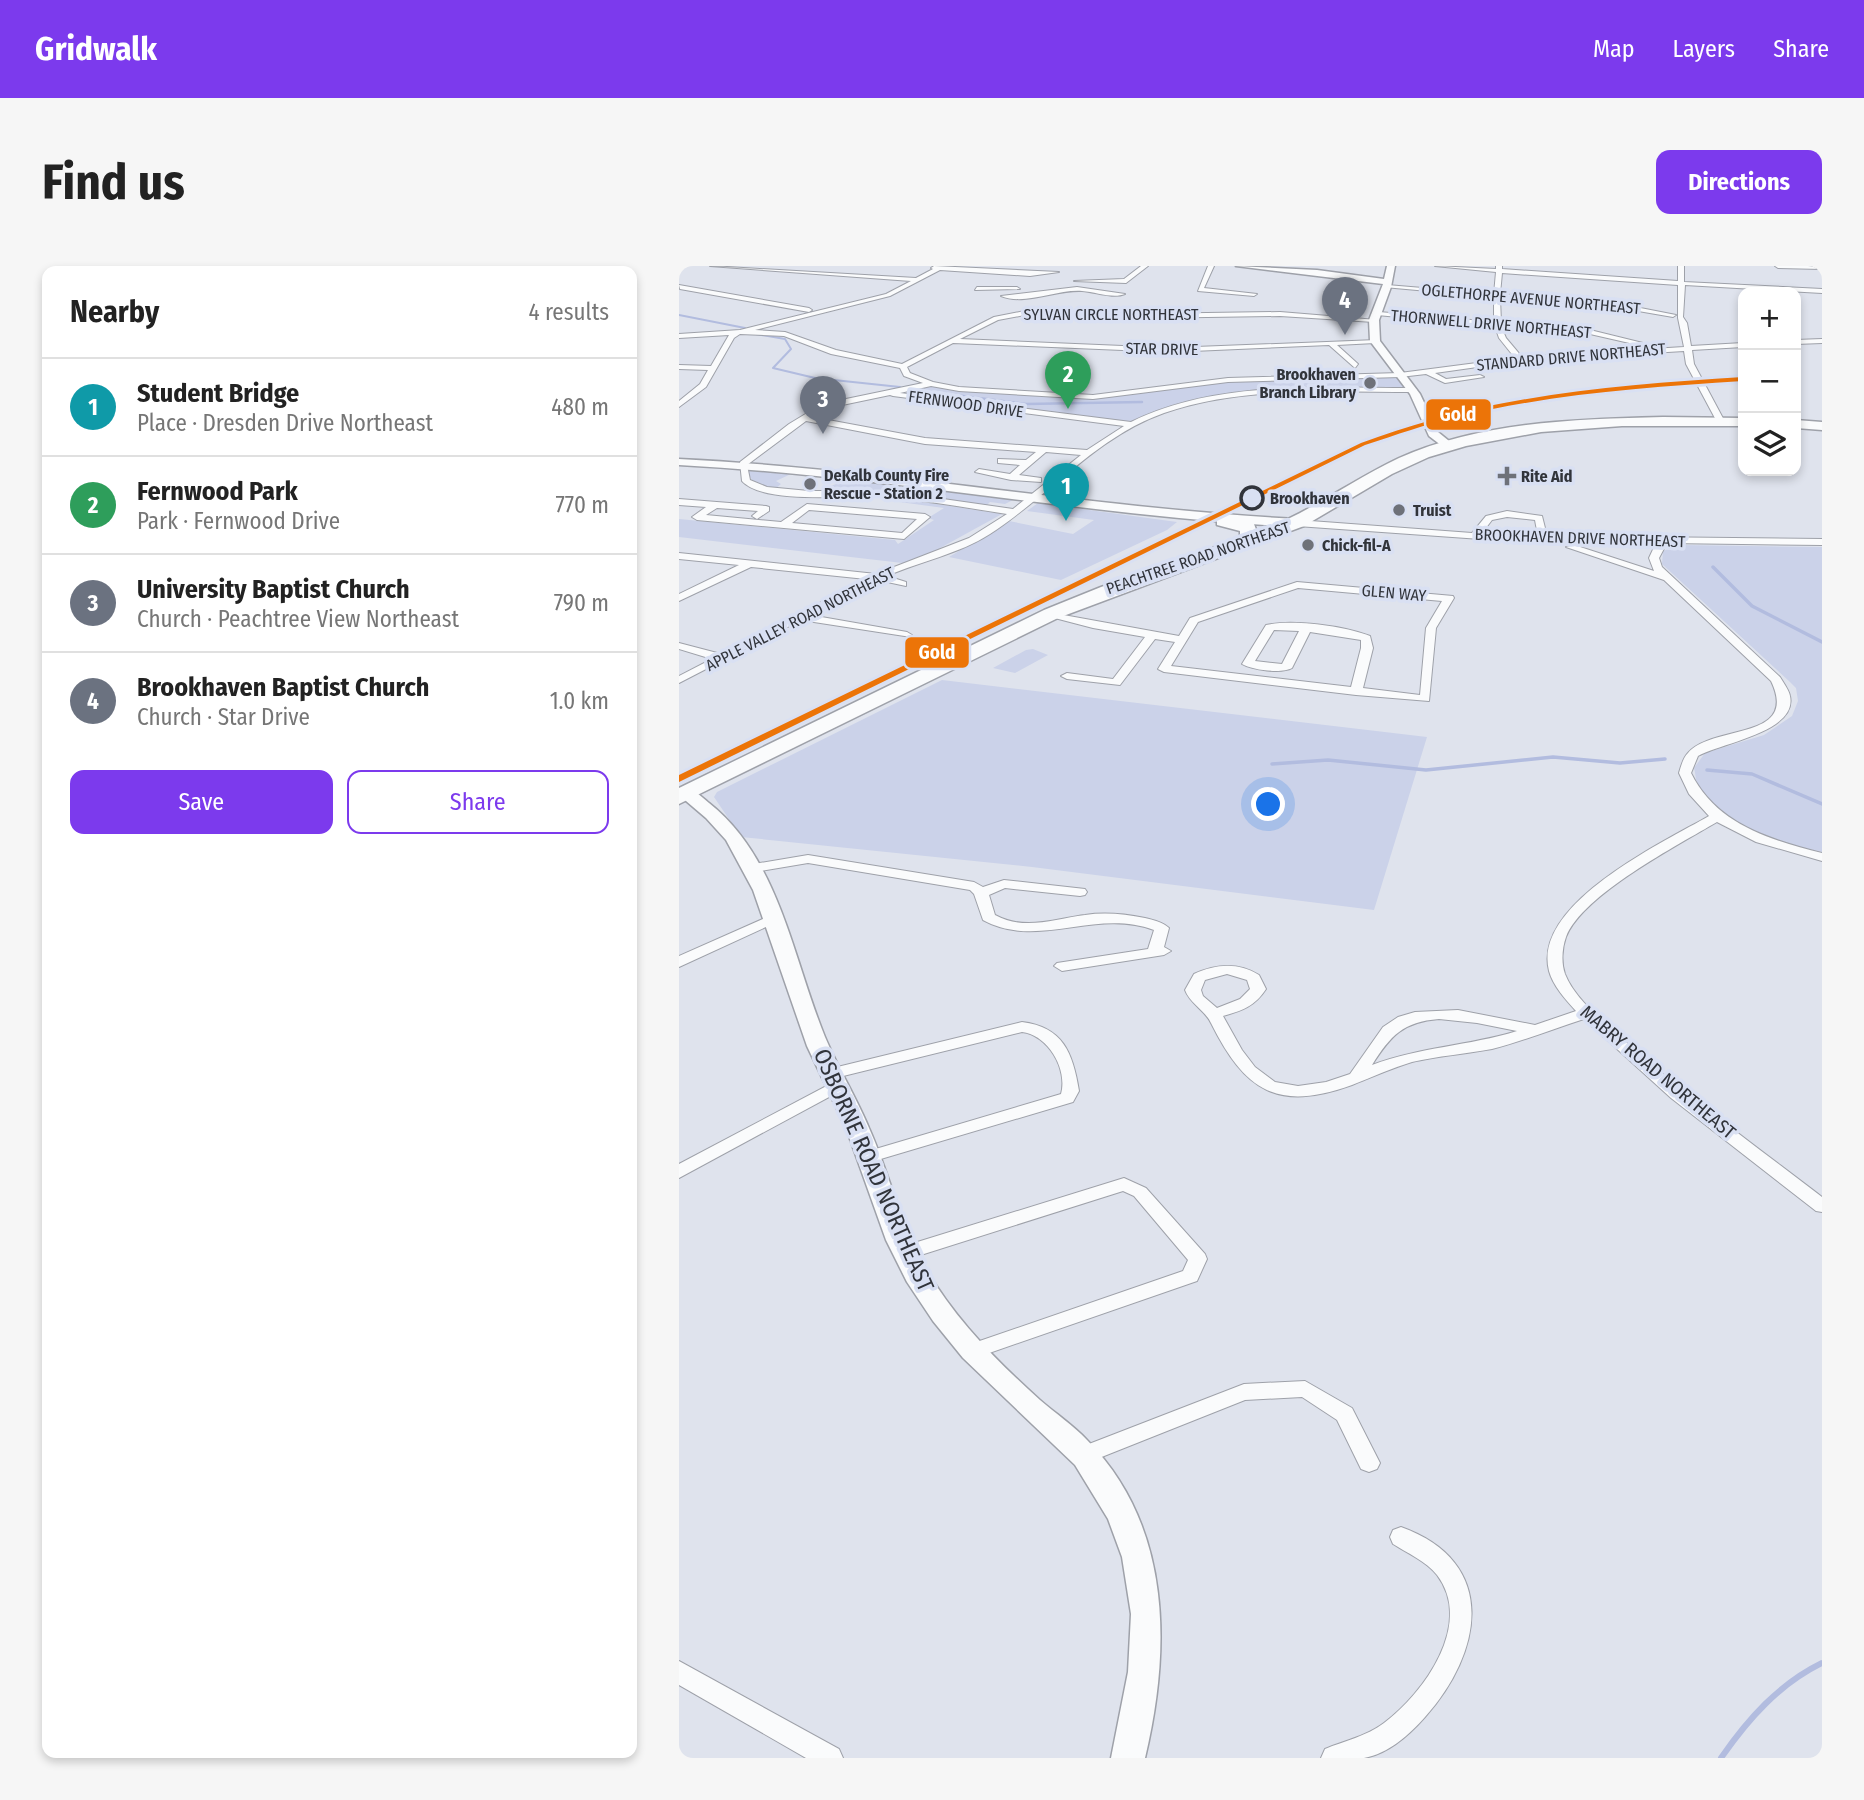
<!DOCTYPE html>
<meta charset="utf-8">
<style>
body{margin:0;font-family:"Fira Sans Condensed",sans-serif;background:#f6f6f6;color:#222}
.controls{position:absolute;right:21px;top:21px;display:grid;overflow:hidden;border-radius:14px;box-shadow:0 4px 10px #0003}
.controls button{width:63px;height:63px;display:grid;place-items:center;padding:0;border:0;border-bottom:2px solid #e0e0e0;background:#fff;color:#222;font:35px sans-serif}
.you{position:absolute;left:590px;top:539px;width:24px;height:24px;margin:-18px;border:5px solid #fff;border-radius:50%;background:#1a73e8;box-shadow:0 0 0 10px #1a73e833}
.badge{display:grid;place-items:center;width:46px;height:46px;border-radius:50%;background:#7c3aed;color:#fff;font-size:23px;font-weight:700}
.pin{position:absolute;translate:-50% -58px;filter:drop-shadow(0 2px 4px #0008)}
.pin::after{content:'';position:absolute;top:37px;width:24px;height:21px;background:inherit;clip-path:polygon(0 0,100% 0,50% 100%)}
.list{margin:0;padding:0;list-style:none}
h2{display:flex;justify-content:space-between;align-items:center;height:91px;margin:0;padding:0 28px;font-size:30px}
h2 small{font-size:23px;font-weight:400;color:#767676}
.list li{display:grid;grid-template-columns:46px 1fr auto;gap:21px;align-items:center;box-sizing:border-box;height:98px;padding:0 28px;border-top:2px solid #e0e0e0}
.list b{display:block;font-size:26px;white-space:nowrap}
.list p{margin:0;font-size:23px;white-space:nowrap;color:#767676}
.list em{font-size:23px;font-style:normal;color:#767676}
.actions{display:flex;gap:14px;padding:21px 28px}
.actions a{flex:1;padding:16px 0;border:2px solid #7c3aed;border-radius:14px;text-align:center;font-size:24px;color:#7c3aed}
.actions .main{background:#7c3aed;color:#fff}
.icon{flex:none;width:38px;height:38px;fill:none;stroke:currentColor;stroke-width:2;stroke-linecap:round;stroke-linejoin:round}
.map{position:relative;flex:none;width:1143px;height:1492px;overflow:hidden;border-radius:14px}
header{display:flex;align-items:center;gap:42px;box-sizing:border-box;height:98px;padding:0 35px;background:#7c3aed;color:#fff}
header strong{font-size:33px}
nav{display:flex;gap:38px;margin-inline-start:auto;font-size:24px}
.intro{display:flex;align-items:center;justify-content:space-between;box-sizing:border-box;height:168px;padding:0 42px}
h1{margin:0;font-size:49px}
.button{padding:18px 32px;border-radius:14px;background:#7c3aed;color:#fff;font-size:24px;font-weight:700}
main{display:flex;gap:42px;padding:0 42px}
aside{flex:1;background:#fff;border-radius:14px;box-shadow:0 4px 10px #0003}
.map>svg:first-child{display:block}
.green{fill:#cbd2e9}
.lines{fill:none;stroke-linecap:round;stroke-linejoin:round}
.stream-far3{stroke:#b2bcdf;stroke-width:2}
.stream-far2{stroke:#b2bcdf;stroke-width:2.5}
.stream-far1{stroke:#b2bcdf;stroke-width:3.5}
.stream{stroke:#b2bcdf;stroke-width:6}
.street-casing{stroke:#9ea1a9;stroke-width:2}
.secondary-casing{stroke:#9ea1a9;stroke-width:3}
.highway-casing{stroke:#9ea1a9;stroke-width:3}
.street{fill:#fafbfc;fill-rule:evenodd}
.secondary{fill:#fafbfc;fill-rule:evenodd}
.highway{fill:#fafbfc;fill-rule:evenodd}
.metro-1-casing{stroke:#d9e0f3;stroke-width:6}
.metro-1{fill:#ec7408;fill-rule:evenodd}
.poi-dot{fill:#6e7179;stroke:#d9e0f3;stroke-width:2.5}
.stop-dot{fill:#d9e0f3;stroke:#31343b;stroke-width:3.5}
.labels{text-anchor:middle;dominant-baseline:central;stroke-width:7;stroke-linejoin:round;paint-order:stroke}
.far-street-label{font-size:16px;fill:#31343b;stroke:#d9e0f3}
.far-poi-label{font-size:16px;font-weight:bold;fill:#31343b;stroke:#d9e0f3;text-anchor:start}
.far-stop-label{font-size:16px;font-weight:bold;fill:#31343b;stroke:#d9e0f3;text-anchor:start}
.street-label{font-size:19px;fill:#31343b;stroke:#d9e0f3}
.near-street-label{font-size:23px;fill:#31343b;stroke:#d9e0f3}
.line-badge{stroke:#d9e0f3;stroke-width:2.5}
.badge-label{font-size:19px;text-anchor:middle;font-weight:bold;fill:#fff}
</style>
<header>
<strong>Gridwalk</strong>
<nav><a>Map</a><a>Layers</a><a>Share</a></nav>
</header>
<div class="intro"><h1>Find us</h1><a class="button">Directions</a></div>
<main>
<aside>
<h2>Nearby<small>4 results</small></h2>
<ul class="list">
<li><span class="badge" style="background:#0f9aa8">1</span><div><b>Student Bridge</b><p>Place · Dresden Drive Northeast</p></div><em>480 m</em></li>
<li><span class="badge" style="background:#2e9e5b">2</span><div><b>Fernwood Park</b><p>Park · Fernwood Drive</p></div><em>770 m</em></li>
<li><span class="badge" style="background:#6b7280">3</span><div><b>University Baptist Church</b><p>Church · Peachtree View Northeast</p></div><em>790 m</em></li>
<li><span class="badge" style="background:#6b7280">4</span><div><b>Brookhaven Baptist Church</b><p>Church · Star Drive</p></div><em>1.0 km</em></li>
</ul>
<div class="actions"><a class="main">Save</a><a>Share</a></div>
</aside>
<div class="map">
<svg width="1143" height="1492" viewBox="0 0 1143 1492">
<rect width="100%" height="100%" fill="#dfe3ed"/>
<path class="green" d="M717,109L734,124C652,126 529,119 456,159L209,123L253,115L281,123L404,132L547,114Z
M83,203L116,206L97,215L102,218L95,224C81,220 73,219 68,204Z
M173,213L315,232L334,234L326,238L311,236L307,240L208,226L140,227L151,220Z
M218,232L323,248L232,298L0,271V253L216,274L219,278L255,254L249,252L265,242L213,235Z
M359,237L498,256L488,264L382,314L270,291L330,255L394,268L415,254L348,245Z
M1001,279L1143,281V586C1106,578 1044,563 1022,528C1017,521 1017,509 1015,502L1026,487L1085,469L1113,450L1119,435L1117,422L1111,416L983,298L984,285Z
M354,383L369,389L336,407L314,402L347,384Z
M263,414L748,471L695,644L353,601L62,571L35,531L38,526Z"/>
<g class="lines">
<path class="stream-far3" d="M0,49L66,62
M77,68L106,73L112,83L94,102L136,112L221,121
M231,123L254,127"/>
<path class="stream-far2" d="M244,125L347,138L463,136"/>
<path class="stream-far1" d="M1034,301L1073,340L1143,376
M593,498L649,494L747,504L874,491L941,497L986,493
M1028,504L1073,508L1143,538"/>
<path class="stream" d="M1042,1492C1069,1453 1100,1418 1143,1397"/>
<defs>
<path id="street" d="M31,0L237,12L254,3L252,2L255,0L380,6L351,10L261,4L211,30L76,64L106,66L157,84L223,98L315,51L351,44L463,48L601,46L698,54L695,56L601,50L463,52L351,48L319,54L281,73L491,82L698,74L696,77L658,79L679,98L676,102L650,79L491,86L274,77L228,101L231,107L254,116L280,121L414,129L549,112L721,107L836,92L820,72L816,60L698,49L700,46L815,56V31L705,21L708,19L815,28L817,6L756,0L817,3V0H823V3L999,15V0H1005V16L1143,23V27L1006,19L1004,51L1008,57L1012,80L1064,77V81L1013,84L1015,98L1046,156L1042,158L1038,156L1007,98L1005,85L841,95L756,107L767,113L801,109L805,111L766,117L747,108L721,111L549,116L414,133L280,125L252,120L221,127L452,156C536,114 642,122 734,122L738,124L734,126C653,126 562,120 485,147C417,171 371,229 311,268C280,288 242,295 208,310L227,316V320L199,314L131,349L228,366L233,369L232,371L122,354L0,417V410L33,393L0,383V377L42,388L187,313L72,301L0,335V328L60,299L0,293V287L197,308L290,272L328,248C289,242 249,235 210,231C176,228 86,240 63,215L61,196L110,158L143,138L244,117L225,110L221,102L152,88L105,70L61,68L55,72L27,121L0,141V135L21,118L29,104L0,103V99L32,100L50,69L0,72V68L61,64L207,28L232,15ZM823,7L999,19V52L1005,81L843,91L827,72L822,60L911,68L968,81L972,79L911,64L822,56L821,32L936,41L994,51L997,49L936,37L821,28ZM211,129L214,130L445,160L408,184L246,172L133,151L149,142ZM127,155L246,178L357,186L347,194L319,193V197L341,199L331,208L300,203L296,206L332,214L362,216V212L340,209L367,186L402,189L334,243L208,225H130L88,221L71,214L68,199Z
M462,0H469L447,17L395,15L445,13Z
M529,0H535L525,22L578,28L575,30L519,25Z
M1096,0H1143V3L1099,2Z
M0,19L130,42L133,44L130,46L1,23Z
M298,21H338L341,23L296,24Z
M398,21L446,28C434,33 417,26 403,25C378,23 346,40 322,30Z
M1143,73V77L1117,78V74Z
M0,233L87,240L90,241V245L78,253L73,250L79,245L38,242L27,249L102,256L128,238L246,248L251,251L225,273L18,254L13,251L27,241L0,239ZM130,244L238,253L223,267L113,257Z
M828,245L863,250L868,270L1143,273V279L988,277L980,292L983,301L1101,411C1104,416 1110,424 1111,430C1119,466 1042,477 1019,490L1012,507C1037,558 1091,574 1143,587V595L1077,576L1038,556C999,579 903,629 887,671C883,682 882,697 886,708C896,733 923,754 942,772C1006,829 1075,879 1143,931V946L1137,945L992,832L905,753C874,763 844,775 813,783C786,788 759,790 733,796C713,802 693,811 673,819C598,846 566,825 532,757C526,744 511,738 506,724L515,708C537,698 559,696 580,709L587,723C576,740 563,745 544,750L563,784L576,801L596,816L619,820L647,816L671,808L704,761L719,751L736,746L779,744L856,759L897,745C887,734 874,720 870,705C853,638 983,577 1030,550L1010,528L1000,507C1002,500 1004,492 1009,487C1034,458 1121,475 1092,415L985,314L887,281L895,279L975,305L970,292L977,277L844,276L618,260L613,257L618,254L793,267L807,250ZM828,251L856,254L859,270L803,267L813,254ZM548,708L568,714L571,723L561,733L538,742L524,730L522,724L526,714ZM760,753L798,757L838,765C790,780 740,781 693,799C712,769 724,756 760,753Z
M618,316L774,330L775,332L757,362L750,435L677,429L485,406L479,403L496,376L476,373L441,419L388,413L382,410L388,407L434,413L466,371L414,362L368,350V346L500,370L511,352ZM619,322L763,335L747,362L741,429L684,422L694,382L691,370C665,360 614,353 587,359L563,398C573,404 603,408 613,402L631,366L682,374V382L672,421L492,400L519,356ZM595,364L620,365L603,398L576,395Z
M129,589L295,616L304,621L325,614L406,623L408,626L406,629L401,630L326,622L310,629L316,649C346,665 374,653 406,649C426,646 446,648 466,652C474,654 484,656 490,662L485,681L492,685L485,689L383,705L375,700L378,697L469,683L475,664C416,642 359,684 304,654L295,628L291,624L129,597L75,606L68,602L75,598Z
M95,648L100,649L102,652L100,655L0,701V690Z
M343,756C384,761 394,787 400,825L394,836L195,895H183L180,891L183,887L382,828C389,803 369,769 343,766L152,813L146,812L144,808L146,804Z
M157,815L165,820L163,824L0,912V898Z
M445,912L467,922L526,988L528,993L518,1015L293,1093L286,1090L283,1085L286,1080L504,1005L509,994L455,930L444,925L226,994L219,992L217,987L219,982Z
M626,1115L673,1142L701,1197L698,1203L690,1206L682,1203L658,1154L623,1131L566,1134L405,1198L397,1195L394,1189L397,1183L565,1118Z
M722,1261C820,1296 804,1386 746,1451C731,1468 709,1488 685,1492C672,1492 656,1492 642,1492L646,1483C665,1475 688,1470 705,1457C745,1427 795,1358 758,1309C747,1295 728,1287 714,1278L711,1271L714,1264Z
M0,1395L160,1483L164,1492H127L0,1419Z"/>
<path id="secondary" d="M557,0L638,4L705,13L708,0H716L712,21L700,54L701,75L741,128L759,166L775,179V183H767L750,170L731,128L691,75L690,54L704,18Z
M0,193C207,203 411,242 618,253L624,257L618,261C411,250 207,210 0,199Z
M7,522C16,524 23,531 30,537C100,592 114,693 146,771C159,802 177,831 190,862C207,900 217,940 234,978C262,1039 312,1090 361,1134C377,1148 394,1159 408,1174C493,1260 492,1383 466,1492H432L449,1406L452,1348L443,1291L429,1253L396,1199L284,1092L254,1055L228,1016L207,974L167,862L128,780L74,624L47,574L27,552L0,529L1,523Z"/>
<path id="highway" d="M984,151L1064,152V160H943L862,166L787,180L750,191L713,208L625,260L379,352L0,538V522L365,344L422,321L561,272V265L538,259V251L544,250L575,258L578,266C629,248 671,215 720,192C802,156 896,153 984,151Z
M1117,154L1143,156V164L1117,162Z"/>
</defs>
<use href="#street" class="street-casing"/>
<use href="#secondary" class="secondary-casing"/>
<use href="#highway" class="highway-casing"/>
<use href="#street" class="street"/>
<use href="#secondary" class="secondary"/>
<use href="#highway" class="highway"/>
<defs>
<path id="metro-1" d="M1064,111V115C968,121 872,128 778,151C747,158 717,169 686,179L0,516V509L682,177C729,160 776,146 825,137C904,122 984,116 1064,111Z"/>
</defs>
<use href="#metro-1" class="metro-1-casing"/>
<use href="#metro-1" class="metro-1"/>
</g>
<g class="poi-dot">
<circle cx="691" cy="117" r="7"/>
<path d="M824.5 199.5h7v7h7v7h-7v7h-7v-7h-7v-7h7z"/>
<circle cx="131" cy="218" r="7"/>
<circle cx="720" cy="244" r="7"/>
<circle cx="629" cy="279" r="7"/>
</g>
<circle class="stop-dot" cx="573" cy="232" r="11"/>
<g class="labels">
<g class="far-street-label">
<text transform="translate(852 33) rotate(5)">OGLETHORPE AVENUE NORTHEAST</text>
<text x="432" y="48">SYLVAN CIRCLE NORTHEAST</text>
<text transform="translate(812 58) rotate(5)">THORNWELL DRIVE NORTHEAST</text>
<text transform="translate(483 83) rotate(1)">STAR DRIVE</text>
<text transform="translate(892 91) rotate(-5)">STANDARD DRIVE NORTHEAST</text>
<text transform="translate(287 138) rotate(8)">FERNWOOD DRIVE</text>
<text transform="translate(901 272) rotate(2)">BROOKHAVEN DRIVE NORTHEAST</text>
<text transform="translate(519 292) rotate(-19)">PEACHTREE ROAD NORTHEAST</text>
<text transform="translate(715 327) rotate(5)">GLEN WAY</text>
<text transform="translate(121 353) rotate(-27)">APPLE VALLEY ROAD NORTHEAST</text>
</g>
<g class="far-poi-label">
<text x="677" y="108" text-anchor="end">Brookhaven<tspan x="677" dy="18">Branch Library</tspan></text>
<text x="145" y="209">DeKalb County Fire<tspan x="145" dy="18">Rescue - Station 2</tspan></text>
<text x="842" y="210">Rite Aid</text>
<text x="734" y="244">Truist</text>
<text x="643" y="279">Chick-fil-A</text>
</g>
<g class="far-stop-label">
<text x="591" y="232">Brookhaven</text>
</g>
<g class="street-label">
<text transform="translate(979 806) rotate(40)">MABRY ROAD NORTHEAST</text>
</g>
<g class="near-street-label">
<text transform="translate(195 904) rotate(66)">OSBORNE ROAD NORTHEAST</text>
</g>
</g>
<g class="line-badge">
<rect x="746" y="132" width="67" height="33" rx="7" fill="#ec7408"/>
<rect x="225" y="370" width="66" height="33" rx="7" fill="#ec7408"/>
</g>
<g class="badge-label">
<text x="779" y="155">Gold</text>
<text x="258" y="393">Gold</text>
</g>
</svg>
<div class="controls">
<button>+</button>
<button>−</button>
<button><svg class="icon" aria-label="layers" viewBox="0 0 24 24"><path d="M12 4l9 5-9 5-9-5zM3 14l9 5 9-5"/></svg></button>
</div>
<div class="you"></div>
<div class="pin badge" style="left:387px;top:255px;background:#0f9aa8">1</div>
<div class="pin badge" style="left:389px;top:143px;background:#2e9e5b">2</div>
<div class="pin badge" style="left:144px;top:168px;background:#6b7280">3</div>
<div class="pin badge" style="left:666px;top:69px;background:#6b7280">4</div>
</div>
</main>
